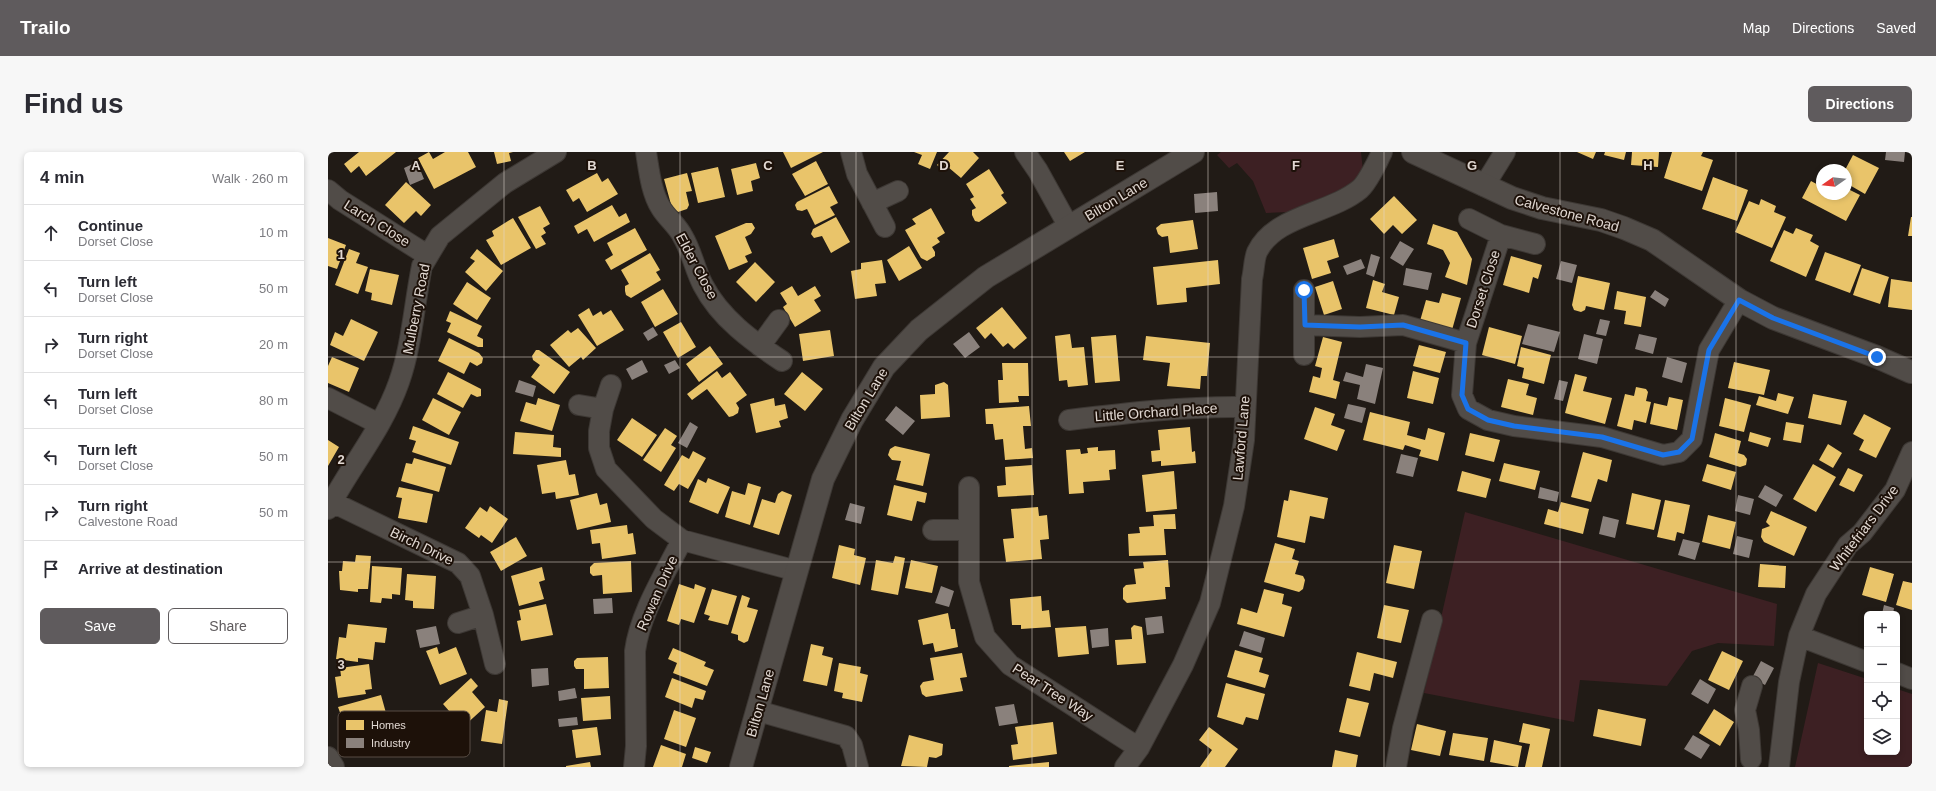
<!DOCTYPE html>
<meta charset="utf-8">
<style>
body{margin:0;font-family:Helvetica,sans-serif;background:#f7f7f7;color:#2b2b33}
.controls{position:absolute;right:12px;bottom:12px;display:grid;overflow:hidden;border-radius:6px;box-shadow:0 2px 6px #0003}
.controls button{width:36px;height:36px;display:grid;place-items:center;padding:0;border:0;border-bottom:1px solid #e1e1e2;background:#fff;color:#2b2b33;font:20px sans-serif}
.compass{position:absolute;left:1488px;top:12px;width:36px;height:36px;border-radius:50%;background:#fff;box-shadow:0 2px 6px #0003;rotate:256deg}
.stop{position:absolute;width:12px;height:12px;margin:-9px;border:3px solid #1a73e8;border-radius:50%;background:#fff}
.stop.end{background:#1a73e8;border-color:#fff;box-shadow:0 1px 4px #0008}
.list{margin:0;padding:0;list-style:none}
h2{display:flex;justify-content:space-between;align-items:center;height:52px;margin:0;padding:0 16px;font-size:17px}
h2 small{font-size:13px;font-weight:400;color:#7c7c81}
.list li{display:grid;grid-template-columns:26px 1fr auto;gap:12px;align-items:center;box-sizing:border-box;height:56px;padding:0 16px;border-top:1px solid #e1e1e2}
.list b{display:block;font-size:15px;white-space:nowrap}
.list p{margin:0;font-size:13px;white-space:nowrap;color:#7c7c81}
.list em{font-size:13px;font-style:normal;color:#7c7c81}
.actions{display:flex;gap:8px;padding:12px 16px}
.actions a{flex:1;padding:9px 0;border:1px solid #5f5b5d;border-radius:6px;text-align:center;font-size:14px;color:#5f5b5d}
.actions .main{background:#5f5b5d;color:#fff}
.icon{flex:none;width:22px;height:22px;fill:none;stroke:currentColor;stroke-width:2;stroke-linecap:round;stroke-linejoin:round}
.map{position:relative;flex:none;width:1584px;height:615px;overflow:hidden;border-radius:6px}
header{display:flex;align-items:center;gap:24px;box-sizing:border-box;height:56px;padding:0 20px;background:#5f5b5d;color:#fff}
header strong{font-size:19px}
nav{display:flex;gap:22px;margin-inline-start:auto;font-size:14px}
.intro{display:flex;align-items:center;justify-content:space-between;box-sizing:border-box;height:96px;padding:0 24px}
h1{margin:0;font-size:28px}
.button{padding:10px 18px;border-radius:6px;background:#5f5b5d;color:#fff;font-size:14px;font-weight:700}
main{display:flex;gap:24px;padding:0 24px}
aside{flex:1;background:#fff;border-radius:6px;box-shadow:0 2px 6px #0003}
.map>svg:first-child{display:block}
.green{fill:#3d2023}
.homes{fill:#e9c46a}
.industry{fill:#8a817c}
.lines{fill:none;stroke-linecap:round;stroke-linejoin:round}
.minor-casing{stroke:#3d3834;stroke-width:22}
.tertiary-casing{stroke:#3d3834;stroke-width:24}
.minor{stroke:#514c48;stroke-width:20}
.tertiary{stroke:#514c48;stroke-width:22}
.route{stroke:#1a73e8;stroke-width:5}
.grid{fill:none;stroke:#e1d8d2;stroke-width:1;stroke-opacity:0.55}
.labels{text-anchor:middle;dominant-baseline:central;stroke-width:4;stroke-linejoin:round;paint-order:stroke}
.street-label{font-size:14px;fill:#e1d8d2;stroke:#1d1109}
.key{fill:#1d1109;stroke:#584d45;stroke-width:1}
.key-label{font-size:11px;fill:#e1d8d2}
.grid-label{font-size:13px;text-anchor:middle;font-weight:bold;fill:#e1d8d2;stroke:#1d1109;stroke-width:4;stroke-linejoin:round;paint-order:stroke}
</style>
<header>
<strong>Trailo</strong>
<nav><a>Map</a><a>Directions</a><a>Saved</a></nav>
</header>
<div class="intro"><h1>Find us</h1><a class="button">Directions</a></div>
<main>
<aside>
<h2>4 min<small>Walk · 260 m</small></h2>
<ul class="list">
<li><svg class="icon" aria-label="ahead" viewBox="0 0 24 24"><path d="M12 20V5M6 11l6-6 6 6"/></svg><div><b>Continue</b><p>Dorset Close</p></div><em>10 m</em></li>
<li><svg class="icon" aria-label="left" viewBox="0 0 24 24"><path d="M17 20v-9H6M10 6l-5 5 5 5"/></svg><div><b>Turn left</b><p>Dorset Close</p></div><em>50 m</em></li>
<li><svg class="icon" aria-label="right" viewBox="0 0 24 24"><path d="M7 20v-9h11M14 6l5 5-5 5"/></svg><div><b>Turn right</b><p>Dorset Close</p></div><em>20 m</em></li>
<li><svg class="icon" aria-label="left" viewBox="0 0 24 24"><path d="M17 20v-9H6M10 6l-5 5 5 5"/></svg><div><b>Turn left</b><p>Dorset Close</p></div><em>80 m</em></li>
<li><svg class="icon" aria-label="left" viewBox="0 0 24 24"><path d="M17 20v-9H6M10 6l-5 5 5 5"/></svg><div><b>Turn left</b><p>Dorset Close</p></div><em>50 m</em></li>
<li><svg class="icon" aria-label="right" viewBox="0 0 24 24"><path d="M7 20v-9h11M14 6l5 5-5 5"/></svg><div><b>Turn right</b><p>Calvestone Road</p></div><em>50 m</em></li>
<li><svg class="icon" aria-label="arrive" viewBox="0 0 24 24"><path d="M6 21V4h12l-3 4 3 4H6"/></svg><div><b>Arrive at destination</b></div></li>
</ul>
<div class="actions"><a class="main">Save</a><a>Share</a></div>
</aside>
<div class="map">
<svg width="1584" height="615" viewBox="0 0 1584 615">
<rect width="100%" height="100%" fill="#211b16"/>
<path class="green" d="M893,0H1033L1035,19L1021,36L961,60L938,61L925,29L909,11L901,16L889,3Z
M1137,360L1449,452L1446,494L1390,491L1364,499L1339,534L1252,528L1246,570L1096,541Z
M1490,511L1539,527V600H1569V537L1584,542V615H1467Z"/>
<path class="homes" d="M31,0H68L38,24L31,14L23,21L16,12Z
M101,0L105,7L117,0H140L148,15L106,37L90,6Z
M166,0H185L181,1L183,9L169,12Z
M455,0H495L463,16Z
M586,0H609L602,17L590,12L594,3Z
M621,0H645L651,6L633,26L620,15L616,19L609,13Z
M736,0H757L742,9Z
M1249,0H1268L1265,7Z
M1277,0H1298L1296,8L1276,3Z
M1304,0H1331L1330,15L1303,13Z
M1344,0H1375L1373,4L1385,8L1374,39L1336,26Z
M1525,3L1551,16L1537,42L1518,31L1517,18Z
M488,9L500,32L477,44L464,22Z
M428,11L432,26L423,29L425,39L409,43L403,17Z
M390,15L397,45L370,51L363,21Z
M661,17L676,41L673,43L679,51L651,70L647,69L644,63V58L648,56L642,47L646,45L638,32Z
M269,21L274,30L280,26L290,42L259,60L251,46L245,50L238,38Z
M359,21L364,39L358,40L361,53L359,57L350,60L344,56L336,27Z
M1385,25L1420,38L1409,69L1374,57Z
M1483,29L1494,35V42H1518V36L1532,43L1518,69L1474,46Z
M78,30L103,53L93,64L88,59L76,71L57,53Z
M501,34L510,51L502,55L507,63L487,73L479,57L474,59L469,58L467,53L469,50Z
M1066,44L1089,68L1074,82L1065,73L1056,82L1042,67Z
M1433,47L1448,54L1446,60L1458,65L1444,96L1407,80L1421,49L1431,53Z
M284,53L291,65L298,61L302,70L266,90L259,77L250,82L246,74Z
M212,54L222,72L215,76L218,81L213,84L218,92L208,97L190,65Z
M603,56L617,81L609,86L612,90L604,95L607,100V104L599,109L593,106L577,78L588,72L584,67Z
M508,65L522,90L503,101L494,84L486,86L483,82L485,77Z
M1583,65H1584V84H1580Z
M185,66L203,96L173,113L158,88L166,84L164,79Z
M865,68L870,97L842,101L840,84L834,85L830,82L828,76L833,72Z
M418,71H424L427,76L423,82L417,85L424,101L417,104L420,110L401,118L387,84Z
M1105,72L1129,80L1144,107L1139,133L1117,125L1122,111L1115,98L1099,92Z
M307,76L319,98L283,118L277,108L285,103L279,91Z
M1468,76L1485,83L1482,89L1491,94L1478,125L1442,109L1456,78L1465,82Z
M0,86L18,93L9,117L0,114Z
M1006,87L1011,105L999,109L1003,121L984,127L975,96Z
M581,94L594,116L571,129L559,108Z
M21,97L32,101L28,111L40,115L30,142L7,133Z
M149,97L175,119L158,139L137,120L147,109L142,106Z
M1497,100L1533,113L1522,141L1487,128Z
M322,101L332,118L328,120L333,128L303,146L298,143L297,139V134L301,132L293,118Z
M1183,104L1214,113L1210,127L1205,125L1201,141L1175,133Z
M554,108L558,131L547,132L549,144L527,147L523,119L533,117V111Z
M890,108L892,132L858,136L859,150L829,153L825,115Z
M427,110L447,130L428,150L408,130Z
M1534,116L1561,125L1552,152L1525,143Z
M42,117L71,123L64,153L43,148L44,141L37,139Z
M1250,124L1282,131L1276,158L1258,154L1257,158L1253,160L1246,158L1244,153Z
M1563,127L1584,130V158L1560,155Z
M1045,128L1057,132L1054,140L1071,145L1066,163L1038,156Z
M1005,129L1014,157L996,163L987,135Z
M139,130L163,146L149,168L125,152Z
M464,134L470,144L487,134L493,144L486,148L493,159L467,175L455,155L459,152L452,141Z
M335,137L350,162L327,175L313,150Z
M1289,139L1318,145L1313,175L1296,172L1298,159L1286,157Z
M1114,141L1133,146L1124,178L1092,169L1098,148L1111,151Z
M674,155L699,186L686,197L680,191L675,195L663,181L657,187L648,176Z
M261,156L265,164L273,159L275,163L283,158L296,178L269,194L250,163Z
M122,159L154,174L149,184L155,187V195H150L119,180L123,171L118,169Z
M23,167L50,180L36,209L2,193L7,180L15,184Z
M353,170L368,195L350,206L335,180Z
M1161,175L1194,184L1187,212L1154,203Z
M250,176L268,196L255,208L253,205L241,215L222,193L240,178L243,181Z
M502,178L506,204L475,209L471,182Z
M742,182L744,196L756,195L760,233L740,235L739,228L731,229L727,184Z
M788,183L792,229L767,231L763,185Z
M818,184L882,191L879,224H873L872,237L839,234L842,211L815,208Z
M995,185L1014,190L1005,228L1012,230L1008,247L981,240L985,224L992,226L994,216L987,214Z
M121,186L151,201L155,206L154,211L149,214L142,210L136,222L110,209Z
M1091,193L1118,200L1112,221L1085,214Z
M382,194L395,212L371,230L358,212Z
M1193,195L1223,203L1216,232L1194,226L1196,216L1189,214Z
M208,198H211L242,220L226,242L203,225L212,213L205,208L204,204Z
M4,205L31,216L21,240L0,231V214Z
M1406,210L1442,218L1436,243L1400,236Z
M674,211H700L701,244H690L691,250L671,251L670,228H675Z
M389,219L394,226L402,220L419,243L408,251L411,256L410,261L405,264L401,265L379,237L364,248L359,242Z
M1085,219L1111,226L1105,252L1079,246Z
M120,220L153,237V244L149,245L143,242L135,256L109,242Z
M474,220L495,237L477,259L456,242Z
M1247,222L1259,225L1255,239L1284,246L1277,272L1237,261Z
M1180,227L1201,232L1198,243L1209,246L1205,263L1173,255Z
M616,230L620,233L622,265L593,267L592,243L607,242V233Z
M1308,235L1318,237L1320,240L1318,249L1323,250L1318,271L1306,268L1304,278L1289,274L1297,242L1306,244Z
M1450,241L1466,245L1460,262L1428,253L1431,244L1448,249Z
M1485,242L1519,249L1513,273L1480,266Z
M1341,245L1355,248L1349,278L1322,272L1326,251L1339,254Z
M105,246L133,260L121,283L94,268Z
M210,246L232,253L224,279L192,269L198,250L208,253Z
M446,246L447,254L457,252L460,266L451,269L453,275L428,281L422,252Z
M1397,246L1423,253L1416,280L1391,274Z
M701,254L703,274H695L697,297L704,296L705,306L677,308L675,287L667,288L665,272H658L657,257Z
M987,255L1007,262L1003,273L1017,278L1009,299L976,287Z
M1042,260L1082,270L1079,283L1097,288L1100,276L1117,281L1110,309L1091,304L1093,298L1077,293L1075,298L1035,288Z
M1536,262L1563,276L1548,306L1531,298L1536,288L1525,282Z
M304,266L329,283L314,305L289,288Z
M1458,270L1476,273L1473,291L1455,288Z
M85,274L131,290L123,313L84,300L88,289L81,287Z
M862,275L864,300L867,299L868,311L833,314V309L824,310L823,299L832,298L830,278Z
M337,276L349,284L343,293L348,296L333,320L315,308Z
M187,280L226,283L225,295L233,296V305L185,302Z
M1422,280L1443,286L1440,295L1420,289Z
M1142,281L1172,288L1166,310L1137,303Z
M1387,281L1413,289L1410,301L1416,303L1419,307L1418,313L1412,315L1381,305Z
M0,288L11,295L0,314Z
M1500,292L1514,301L1505,316L1491,308Z
M567,294L602,302L595,334L568,328L573,309L564,308L560,303L562,297Z
M770,295V299L787,298L788,317L781,318L782,328L755,330L756,341L741,342L738,298L752,297L753,302L760,301L759,296Z
M365,299L378,306L360,337L351,332L346,339L336,333L354,303L361,307Z
M1255,300L1284,308L1279,330L1270,327L1263,350L1243,345Z
M86,306L118,315L111,340L73,329L78,311L84,312Z
M238,308L241,323L247,322L251,343L228,347L227,340L214,342L209,313Z
M1176,311L1212,319L1207,338L1171,329Z
M1379,312L1408,320L1403,338L1374,329Z
M1485,312L1508,325L1488,360L1465,347Z
M704,313L706,343L670,345L669,334L678,333L677,315Z
M1520,316L1535,323L1526,340L1511,333Z
M846,319L849,357L818,360L814,323Z
M1134,319L1163,327L1158,346L1129,339Z
M380,326L402,335L390,362L361,350L370,327L378,331Z
M420,331L433,335L422,373L397,365L404,339L417,343Z
M566,333L599,341L597,351L589,349L584,369L559,363Z
M71,335L105,342L99,371L70,366L74,346L68,345Z
M962,338L1000,346L996,367L982,364L977,391L949,385L956,348L960,349Z
M454,339L464,343L451,383L425,375L434,347L447,351L450,342Z
M269,341L272,353L279,351L283,370L249,378L242,348Z
M1304,341L1333,348L1326,378L1298,372Z
M1337,348L1362,353L1356,382L1349,380L1347,389L1329,385Z
M1233,350L1261,357L1255,382L1216,372L1220,357L1230,360Z
M162,354L180,367L164,391L153,383L151,386L137,376L152,355L159,360Z
M710,355L711,364L719,363L721,387L712,388L714,407L678,410L675,387L686,386L683,357Z
M1443,359L1479,375L1466,404L1436,390L1433,385L1434,377L1442,374L1438,370Z
M847,362L848,377H836L838,403L801,404L800,382L812,381L811,375L826,374L825,363Z
M1380,363L1408,370L1402,397L1374,390Z
M299,373L300,382L305,381L308,402L274,407L272,391L264,392L262,378Z
M188,385L199,404L173,419L162,400Z
M947,391L967,397L964,407L971,409L967,422L975,424L977,428L975,437L971,440L936,430Z
M511,393L527,397L526,403L538,406L532,433L504,426Z
M1066,393L1094,399L1086,437L1058,431Z
M28,403L43,404L40,437H30V440L12,438L11,419H14L15,409L27,410Z
M567,404L577,406L570,443L543,438L548,408L565,411Z
M583,408L610,414L604,441L577,436Z
M840,408L842,435H837L838,447L799,451L795,447V436L798,433L808,432L806,417L816,416L815,410Z
M303,409L304,440L275,442L274,423L265,424L262,421V415L266,411Z
M1432,412L1458,414L1457,436L1430,435Z
M44,414L74,416L72,443L64,442V447L54,446L53,451L42,450Z
M214,415L217,428L211,430L216,447L191,454L183,424Z
M1542,415L1566,422L1558,450L1534,443Z
M79,422L108,424L106,457L85,456V449L77,448Z
M1575,429L1584,431V458L1568,453Z
M351,432L366,437L367,432L378,436L366,471L353,467L351,473L339,469Z
M384,437L409,444L400,473L380,468L382,464L376,462Z
M936,437L956,442L954,452L964,455L956,485L909,472L913,456L929,461Z
M414,443L422,446L419,455L430,458L420,489L416,491L410,488V483L403,481Z
M713,444L714,459L721,458L723,475L693,477V473H684L682,447Z
M218,452L225,483L193,489L189,469L193,468L191,458Z
M1056,453L1081,458L1073,491L1049,486Z
M620,461L623,477H627L630,495L607,500L605,491L595,493L590,468Z
M20,472L59,476L57,491L47,490L45,508L30,506V510L8,507L11,485L18,486Z
M806,473L814,475L818,511L789,513L787,488L804,487L803,476Z
M758,474L761,502L730,505L727,476Z
M483,492L496,495L494,503L505,506L499,534L475,529Z
M109,495L111,502L128,495L139,522L112,533L98,499Z
M345,496L378,510L376,514L386,518L379,534L345,521L349,511L340,507Z
M907,498L935,506L931,520L941,523L937,536L899,525Z
M1394,499L1415,509L1401,538L1380,528Z
M1029,500L1069,510L1065,526L1046,521L1042,539L1021,534Z
M634,501L639,525L632,526L635,539L598,545L594,542L592,534L595,530L606,528L602,506Z
M280,505L281,536L256,537V517H248L246,514V509L249,506Z
M511,511L533,515L532,521L540,523L534,550L514,546L515,541L506,539Z
M41,512L44,537L37,538L38,542L10,546L7,525L13,524L12,516Z
M143,526L150,534L144,540L157,555L135,575L115,552Z
M344,526L378,539L375,548L367,546L364,556L337,545Z
M898,531L937,542L930,568L918,565L915,573L889,565Z
M53,543L58,561L49,563L50,567L23,575L20,564L14,566L10,555Z
M282,544L283,567L255,569L253,546Z
M1019,546L1041,551L1032,585L1011,580Z
M171,547L180,549L174,592L153,589L158,558L169,560Z
M1270,557L1318,567L1313,594L1265,584Z
M1386,557L1406,570L1392,594L1371,581Z
M346,558L368,566L358,595L336,587Z
M725,570L729,602L685,608L683,593L690,592L687,575Z
M1195,571L1222,577L1214,615H1197L1202,592L1191,590Z
M1089,572L1118,579L1112,604L1083,598Z
M269,575L273,603L248,606L244,578Z
M881,575L910,597L897,615H872L884,598L871,588Z
M1125,581L1160,586L1156,609L1121,603Z
M581,583L615,592L614,603L608,606L601,605L599,615L573,614Z
M1166,588L1194,594L1190,615L1162,610Z
M333,593L358,602L354,615H325Z
M367,595L383,600L379,611L364,606Z
M1007,598L1030,603L1028,615H1004Z
M262,610L263,615H238V614Z
M721,610V615H681V614Z"/>
<path class="industry" d="M1558,0H1577L1576,10L1557,8Z
M89,10L96,27L82,33L76,16Z
M889,40L890,59L867,61L866,42Z
M1072,89L1086,97L1075,114L1062,106Z
M1043,102L1052,105L1046,125L1038,122Z
M1033,107L1037,116L1019,123L1015,114Z
M1233,109L1249,113L1244,131L1228,127Z
M1078,116L1104,121L1100,138L1075,133Z
M1327,138L1341,147L1337,155L1322,145Z
M1272,167L1282,169L1278,184L1268,182Z
M1200,172L1232,180L1226,200L1194,192Z
M325,175L330,183L320,189L315,181Z
M641,180L652,195L637,206L625,192Z
M1256,182L1275,187L1269,212L1250,207Z
M1311,182L1329,186L1325,202L1307,197Z
M1339,205L1359,211L1354,231L1334,225Z
M314,208L320,220L304,228L298,217Z
M347,208L352,216L341,222L336,213Z
M1038,212L1055,216L1047,252L1029,247L1032,233L1015,229L1018,220L1035,225Z
M191,228L208,234L205,245L187,240Z
M1231,228L1240,230L1235,249L1226,247Z
M1020,252L1038,256L1034,271L1016,266Z
M568,254L587,269L575,283L557,268Z
M362,270L370,275L359,296L350,291Z
M1073,302L1090,306L1085,325L1068,321Z
M1437,333L1455,343L1448,355L1430,345Z
M1212,335L1231,340L1229,350L1210,346Z
M1410,343L1426,347L1422,363L1407,359Z
M522,351L537,355L533,372L517,368Z
M1275,364L1291,368L1287,386L1271,382Z
M1409,384L1425,388L1421,406L1405,402Z
M1355,387L1372,391L1367,408L1350,403Z
M613,434L626,439L621,455L607,451Z
M284,446L285,461L266,462L265,447Z
M1556,453L1566,456L1565,462H1554Z
M834,464L836,481L819,483L817,466Z
M108,474L112,492L92,496L88,478Z
M780,476L781,494L764,496L762,478Z
M916,479L937,486L933,501L911,494Z
M1433,509L1446,516L1437,533L1424,526Z
M220,516L221,533L204,535L203,517Z
M1372,527L1388,537L1380,552L1363,542Z
M247,536L249,546L231,549L230,539Z
M686,552L690,571L671,574L667,555Z
M249,565L250,573L231,575L230,567Z
M1365,583L1382,593L1373,607L1356,597Z"/>
<g class="lines">
<defs>
<path id="minor" d="M318,0C321,18 323,40 333,56C339,66 350,74 355,85C364,100 367,118 375,133C392,166 424,189 454,209
M523,0L529,22L557,75
M697,0L710,19L741,75
M1156,34L1177,0
M0,38L12,48L99,103
M544,51L570,39
M1141,67L1173,83L1207,92
M1173,83L1138,191L1134,243L1140,257L1160,268L1186,274L1274,285L1335,303L1351,300L1364,287L1381,198L1411,148
M977,173L1032,175L1075,173L1138,191
M432,194L451,168
M976,203V138
M283,233L275,257L271,279V296L278,317L326,367L354,388
M0,246L51,272
M251,253L275,257
M741,268C799,261 858,254 916,255
M641,335V430L657,485L682,513L811,596
M4,350L130,411L142,424L155,463L167,512
M0,357C22,315 55,276 71,230C84,193 86,153 94,114L112,84L177,31L228,0
M605,378H641
M130,471L155,463
M1471,484L1539,510
M1569,521L1584,527
M430,559L518,584L524,593L530,615
M0,605L6,615
M1423,607L1421,578L1417,558L1424,534
M306,615L308,594L307,499C312,461 337,422 354,388L469,419
M797,615L811,596L855,513L882,451L906,354L916,288L924,127C926,119 926,107 929,100C947,63 1002,62 1032,37C1039,31 1050,9 1054,0
M1068,615L1075,576L1104,468
M1451,615L1461,530L1471,484L1488,442L1520,393L1534,381L1567,338L1584,300"/>
<path id="tertiary" d="M1085,0L1184,46L1214,56L1273,68L1296,76L1324,88L1411,148L1445,166L1549,205L1583,220
M413,615L495,327L524,268L556,215L591,178L658,125L865,0"/>
</defs>
<use href="#minor" class="minor-casing"/>
<use href="#tertiary" class="tertiary-casing"/>
<use href="#minor" class="minor"/>
<use href="#tertiary" class="tertiary"/>
</g>
<g class="lines">
<path class="route" d="M976,138L977,173L1032,175L1075,173L1138,191L1134,243L1140,257L1160,268L1186,274L1274,285L1335,303L1351,300L1364,287L1381,198L1411,148L1445,166L1549,205"/>
</g>
<path class="grid" d="M176,0V615M352,0V615M528,0V615M704,0V615M880,0V615M1056,0V615M1232,0V615M1408,0V615M0,205H1584M0,410H1584"/>
<g class="labels">
<g class="street-label">
<text transform="translate(788 47) rotate(-31)">Bilton Lane</text>
<text transform="translate(1239 61) rotate(15)">Calvestone Road</text>
<text transform="translate(49 71) rotate(32)">Larch Close</text>
<text transform="translate(369 114) rotate(62)">Elder Close</text>
<text transform="translate(1155 137) rotate(-72)">Dorset Close</text>
<text transform="translate(88 157) rotate(-79)">Mulberry Road</text>
<text transform="translate(538 247) rotate(-59)">Bilton Lane</text>
<text transform="translate(828 260) rotate(-4)">Little Orchard Place</text>
<text transform="translate(913 286) rotate(-85)">Lawford Lane</text>
<text transform="translate(1536 376) rotate(-53)">Whitefriars Drive</text>
<text transform="translate(94 394) rotate(26)">Birch Drive</text>
<text transform="translate(329 441) rotate(-66)">Rowan Drive</text>
<text transform="translate(725 540) rotate(33)">Pear Tree Way</text>
<text transform="translate(432 551) rotate(-74)">Bilton Lane</text>
</g>
</g>
<rect x="10" y="559" width="132" height="46" rx="6" class="key"/>
<rect x="18" y="568" width="18" height="10" fill="#e9c46a"/>
<rect x="18" y="586" width="18" height="10" fill="#8a817c"/>
<g class="key-label">
<text x="43" y="577">Homes</text>
<text x="43" y="595">Industry</text>
</g>
<g class="grid-label">
<text x="88" y="18">A</text>
<text x="264" y="18">B</text>
<text x="440" y="18">C</text>
<text x="616" y="18">D</text>
<text x="792" y="18">E</text>
<text x="968" y="18">F</text>
<text x="1144" y="18">G</text>
<text x="1320" y="18">H</text>
<text x="13" y="107">1</text>
<text x="13" y="312">2</text>
<text x="13" y="517">3</text>
</g>
</svg>
<div class="controls">
<button>+</button>
<button>−</button>
<button><svg class="icon" aria-label="locate" viewBox="0 0 24 24"><circle cx="12" cy="12" r="6"/><path d="M12 2v4M12 18v4M2 12h4M18 12h4"/></svg></button>
<button><svg class="icon" aria-label="layers" viewBox="0 0 24 24"><path d="M12 4l9 5-9 5-9-5zM3 14l9 5 9-5"/></svg></button>
</div>
<svg class="compass" viewBox="-18 -18 36 36"><path d="M0-13l5 13h-10z" fill="#e53935"/><path d="M0 13l5-13h-10z" fill="#7c7c81"/></svg>
<div class="stop" style="left:976px;top:138px"></div>
<div class="stop end" style="left:1549px;top:205px"></div>
</div>
</main>
